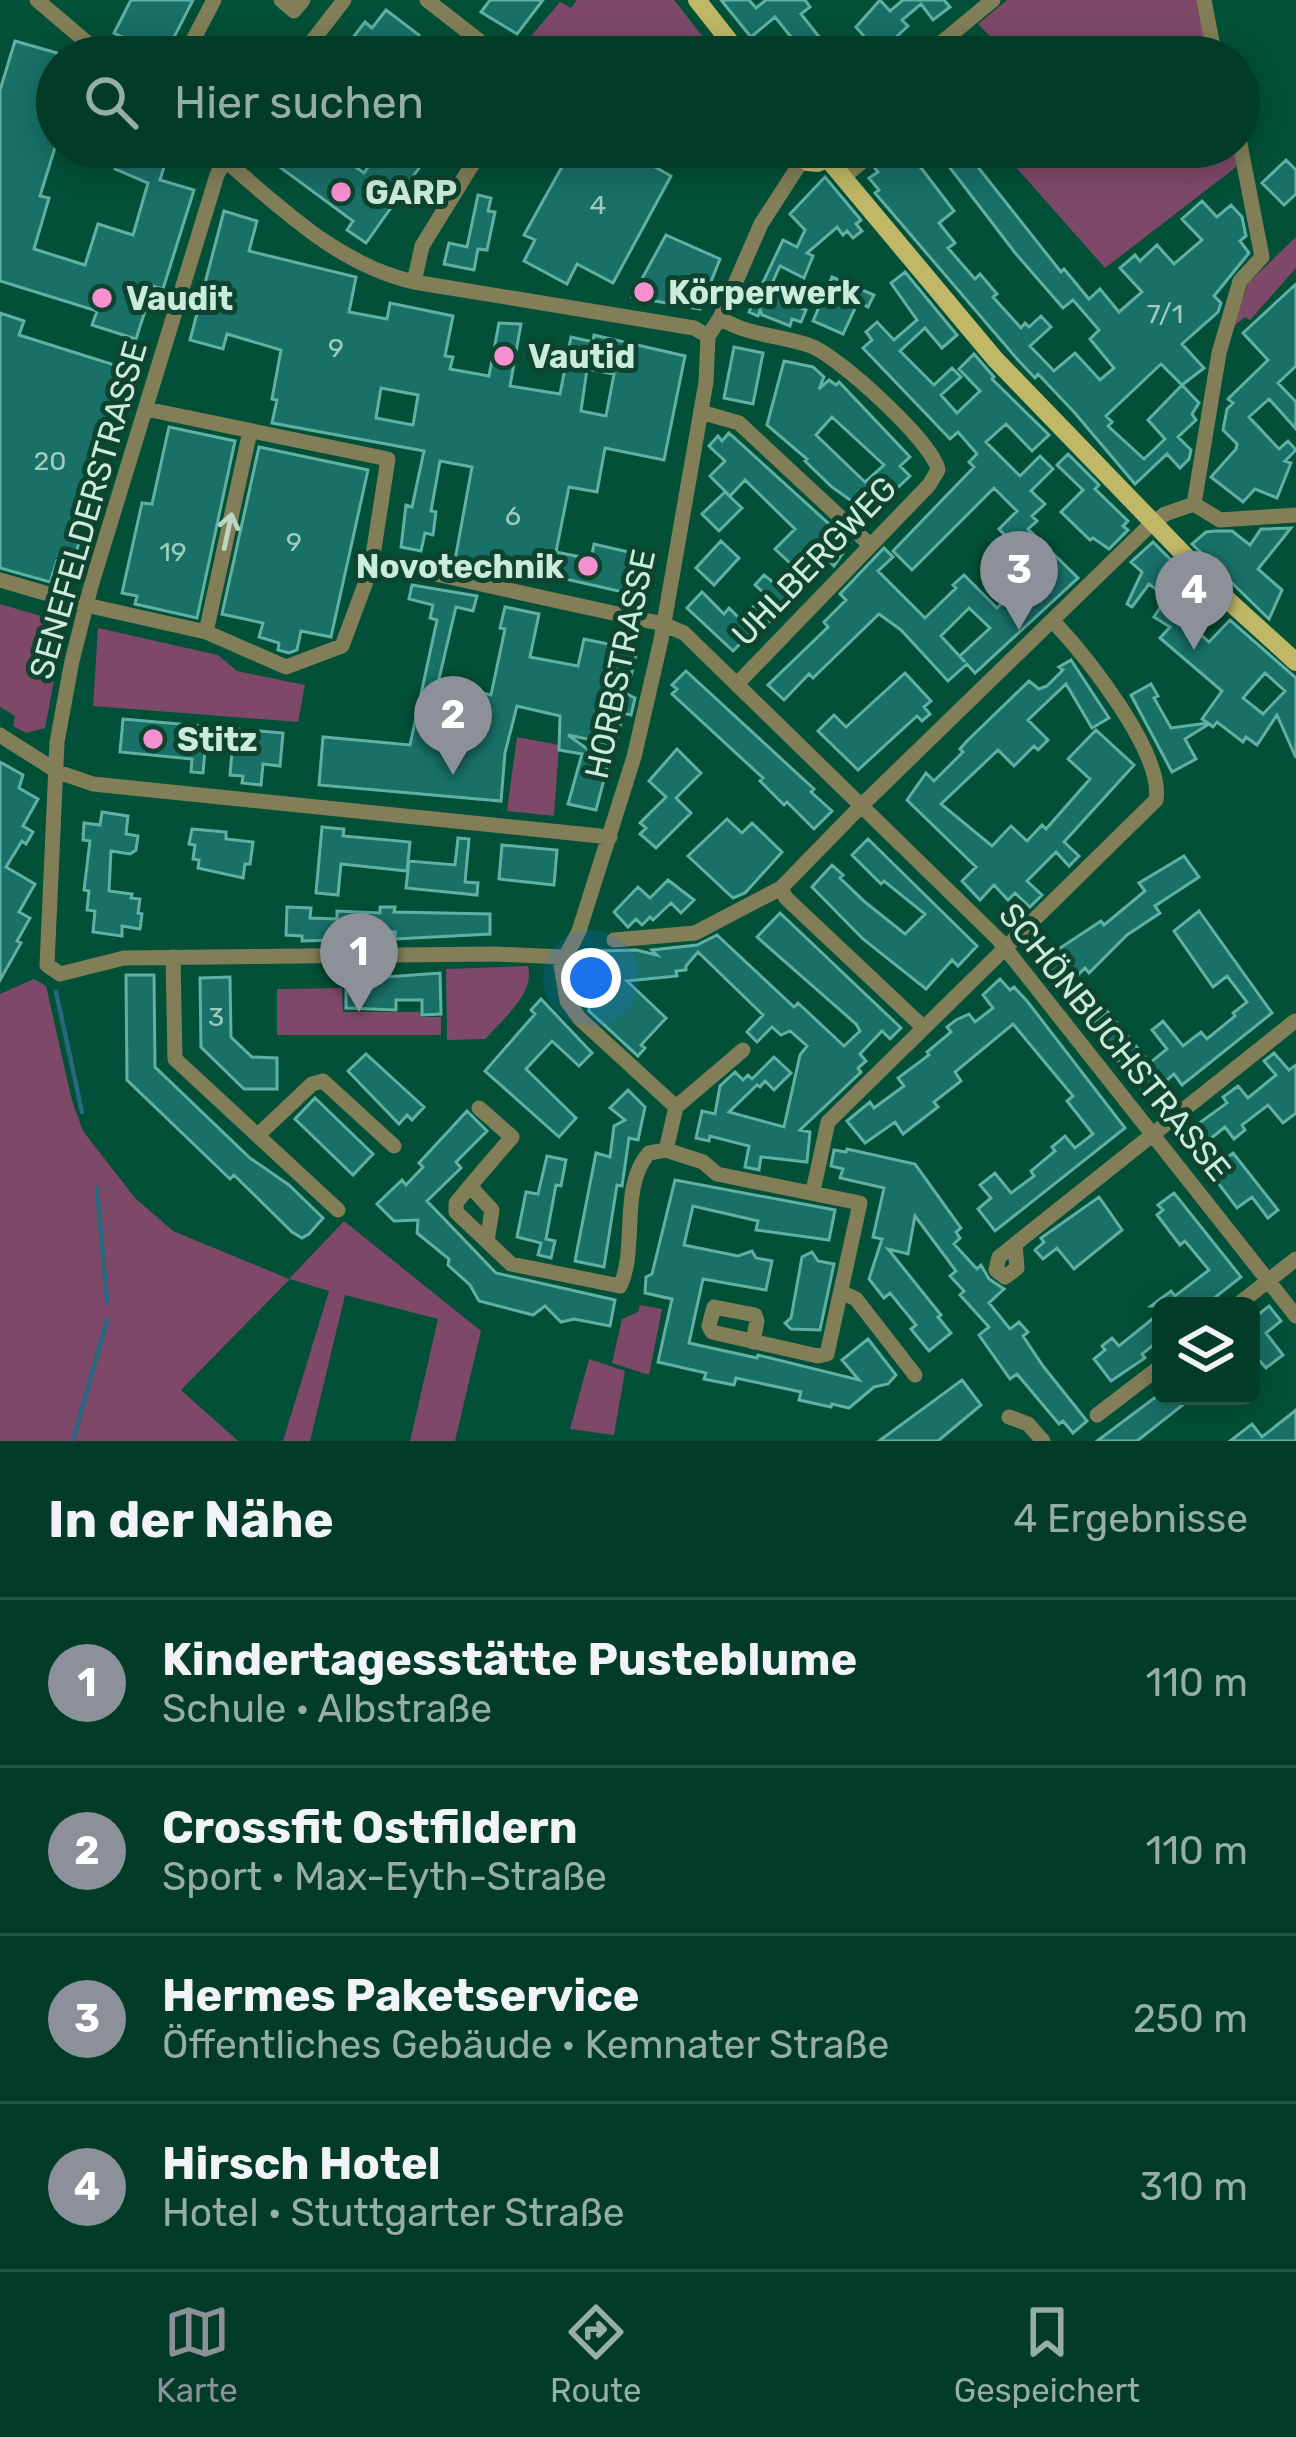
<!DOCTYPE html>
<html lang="de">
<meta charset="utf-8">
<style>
body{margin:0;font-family:Rubik,sans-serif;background:#104735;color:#f1f3f6}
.controls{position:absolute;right:36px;bottom:36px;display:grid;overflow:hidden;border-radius:18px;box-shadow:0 6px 30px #0003}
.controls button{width:108px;height:108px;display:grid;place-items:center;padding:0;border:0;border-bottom:3px solid #235646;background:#023c29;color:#f1f3f6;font:60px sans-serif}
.you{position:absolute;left:591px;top:978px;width:42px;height:42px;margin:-30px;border:9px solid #fff;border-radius:50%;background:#1a73e8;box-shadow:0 0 0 18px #1a73e833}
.badge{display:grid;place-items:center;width:78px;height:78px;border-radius:50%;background:#8c9099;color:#fff;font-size:39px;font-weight:700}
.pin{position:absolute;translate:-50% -99px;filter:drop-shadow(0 3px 6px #0008)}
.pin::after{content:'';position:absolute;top:63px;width:42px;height:36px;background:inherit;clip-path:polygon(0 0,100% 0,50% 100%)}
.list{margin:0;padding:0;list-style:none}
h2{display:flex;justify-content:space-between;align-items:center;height:156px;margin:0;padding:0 48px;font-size:51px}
h2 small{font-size:39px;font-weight:400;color:#96ada8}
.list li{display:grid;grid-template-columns:78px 1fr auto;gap:36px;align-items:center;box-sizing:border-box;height:168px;padding:0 48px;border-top:3px solid #235646}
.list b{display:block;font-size:45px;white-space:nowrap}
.list p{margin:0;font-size:39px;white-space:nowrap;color:#96ada8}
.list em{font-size:39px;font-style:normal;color:#96ada8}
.icon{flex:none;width:66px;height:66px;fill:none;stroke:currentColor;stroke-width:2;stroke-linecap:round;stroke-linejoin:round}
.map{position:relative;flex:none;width:1296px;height:1441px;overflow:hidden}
.search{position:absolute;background:#023c29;box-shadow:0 6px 30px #0003;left:36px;right:36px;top:36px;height:132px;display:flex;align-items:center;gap:30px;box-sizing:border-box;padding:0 42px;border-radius:66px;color:#96ada8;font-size:45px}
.sheet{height:828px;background:#023c29}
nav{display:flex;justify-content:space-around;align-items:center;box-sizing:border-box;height:168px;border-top:3px solid #235646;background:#023c29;font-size:33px;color:#96ada8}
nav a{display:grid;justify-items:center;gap:6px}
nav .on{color:#8c9099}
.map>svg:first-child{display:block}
.green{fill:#7e4969}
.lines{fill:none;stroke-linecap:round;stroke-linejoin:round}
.stream{stroke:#27687e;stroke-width:4.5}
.building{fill:#187067;stroke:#60b0a4;stroke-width:3;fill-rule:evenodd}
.minor{stroke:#827f58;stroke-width:15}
.major{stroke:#c0b866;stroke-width:18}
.oneway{stroke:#bcd6c1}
.poi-dot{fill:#f790ce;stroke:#0e432f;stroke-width:4.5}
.labels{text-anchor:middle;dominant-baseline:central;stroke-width:10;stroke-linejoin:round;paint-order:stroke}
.number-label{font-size:27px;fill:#9ecdbe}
.poi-label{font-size:33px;font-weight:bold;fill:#cbecdb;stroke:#0e432f;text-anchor:start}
.street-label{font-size:33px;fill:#cbecdb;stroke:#0e432f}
</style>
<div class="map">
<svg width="1296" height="1441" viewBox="0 0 1296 1441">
<rect width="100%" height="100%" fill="#025037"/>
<path class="green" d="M577,0H674L719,57H532L520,49L560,2L571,8Z
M1007,0H1199L1210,57H1000L1005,52L978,24Z
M998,147H1235L1240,164L1105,268Z
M1296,237V268L1250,320L1245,317L1234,326L1248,283Z
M0,604L65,623L45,728L26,733L13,726L15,716L0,707Z
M98,628L218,655L237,671L305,685L298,722L93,706Z
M517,737L559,745L554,816L507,811Z
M528,966C535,993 505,1017 485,1039L447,1040L446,969Z
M34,979L46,986L72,1101L83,1131L135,1198L173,1231L289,1279L344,1221L481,1331L455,1441H410L438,1319L345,1295L310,1441H283L329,1291L290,1279L181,1390L238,1441H0V994Z
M342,988L343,1012H420L421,1017H441V1035H277V989Z
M640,1305L662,1309L649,1375L612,1363L622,1319L638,1312Z
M589,1359L625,1371L614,1435L570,1429Z"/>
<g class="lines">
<path class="stream" d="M56,992L82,1112
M97,1188L107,1302
M73,1441L107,1320"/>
</g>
<path class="building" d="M131,0H193L164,57L114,33Z
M490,0H543L517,34L481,12Z
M721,0H749L756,8L766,0H805L810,7L801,14L835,57H807L775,17L751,37Z
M880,0L890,11L903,0H944L950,7L933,20L921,4L902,20L908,26L893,40L900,47L888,57H854L870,43L856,27Z
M386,10L419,35L402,57H338L365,22L372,28Z
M15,41L57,53V141L40,196L49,198L34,249L85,265L98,224L133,235L148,183L115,169L122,147H170L160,180L194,190L163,289L153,286L136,339L92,325L97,311L0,281V90Z
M267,147H327L364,173L382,147H428L415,165L419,168L366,243L347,230L353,221L262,154Z
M573,147H619L671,176L613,283L577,264L567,284L524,261L535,240L524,235Z
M934,147H962L1061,272L1064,269L1089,299L1100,289L1119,312L1142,292L1120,268L1135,255L1140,261L1157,245L1174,264L1202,240L1182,219L1202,201L1217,217L1231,205L1242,217L1246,236L1240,241L1249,253L1214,296L1221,303L1218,312L1182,344L1204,368L1182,385L1199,403L1192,414L1196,420L1178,437L1191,450L1189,459L1180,468L1167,454L1135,484L1074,412L1038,374L1035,378L1018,360L875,193L879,190L869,178L878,172L874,167L892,149L898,157L904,153L922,169L954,211L939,223L955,243L948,248L975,279L980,274L997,294L993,297L1021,328L1025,323L1029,327L1041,316L1051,327L1030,346L1054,371L1075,353L1100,380L1114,368L1090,339L1099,330L1073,300L1063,308L1016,254ZM1161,364L1182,385L1148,420L1165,439L1144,459L1108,426L1112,422L1106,416Z
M1286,160L1296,170V194L1284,205L1262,183Z
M825,177L861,220L856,224L862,231L853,238L847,231L843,235L837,227L834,230L807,253L813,256L804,278L780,266L769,290L796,301L795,306L806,310L801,322L792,319L790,326L762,315L760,310L758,316L749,312L783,240L797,247L805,230L790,214Z
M478,195L491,198L488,211L495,212L487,250L478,249L474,270L444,264L449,243L467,247Z
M224,211L257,221L249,251L356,277L349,312L387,319L390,303L453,316L445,356L453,357L450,369L489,376L499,323L521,324L510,386L560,394L571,337L593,342L594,335L685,356L664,460L605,448L597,492L569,487L556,552L591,559L594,544L646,556L636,595L517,568L516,571L455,560L472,467L440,461L431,511L436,512L433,535L425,533L421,551L401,547L406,505L412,507L424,451L272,423L277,400L272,399L281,350L227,334L223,349L190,340ZM587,369L614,374L606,416L581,411ZM381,388L418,395L413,425L376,418Z
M666,235L720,259L700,309L632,297Z
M905,272L957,335L942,348L925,328L900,351L934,385L952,368L961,377L941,395L957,413L980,391L959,369L974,354L994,377L992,379L1049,435L1032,451L1006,424L986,442L1020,476L1040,456L1053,469L1031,491L1045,504L1032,516L1037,521L1028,529L1078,578L975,673L967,664L948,681L901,630L879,614L813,678L809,674L784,700L768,685L828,627L824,622L846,600L840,594L884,548L893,557L878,571L925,618L956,588L953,585L964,575L997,608L1008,596L1014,602L1038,577L1018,557L1022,553L999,529L1017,511L994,488L912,570L893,551L974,467L969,462L977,454L958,432L950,439L863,348L872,340L866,332L877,322L894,340L917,320L891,283ZM969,608L990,628L960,656L965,662L941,636Z
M832,277L874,295L868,307L858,302L843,334L813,321Z
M1296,284V366L1278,383L1296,402V429L1269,399L1249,417L1279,449L1288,441L1296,450L1285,461L1291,463L1277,498L1255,489L1243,502L1211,477L1236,449L1237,444L1223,430L1227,409L1233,403L1228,399L1268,360L1243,333Z
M0,313L24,321L19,335L140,373L129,410L113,405L74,534L81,536L72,566L57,561L50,582L0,568Z
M734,347L763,353L753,404L724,398Z
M784,361L813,367L824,377L819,389L829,380L836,385L839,382L910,457L900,466L910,476L870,514L832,487L805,461L807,459L767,425ZM832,417L884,465L865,482L816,435Z
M169,427L235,441L197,618L135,604L137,596L122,593L142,503L152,504Z
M729,433L850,543L834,566L828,560L752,640L748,636L733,651L687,608L702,592L724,614L729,608L741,620L765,594L755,585L764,575L774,583L792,565L775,549L795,529L745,480L730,496L710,476L725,461L709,446L718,436L722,441Z
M259,447L368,470L331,637L301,631L297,650L289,653L278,650L279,643L259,637L263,623L222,614Z
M1068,454L1099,485L1095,489L1128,521L1123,526L1128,530L1109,549L1093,538L1090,540L1061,512L1083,490L1057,465Z
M725,492L742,508L719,531L702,514Z
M1291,528L1258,569L1282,590L1269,619L1192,544L1206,532L1215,531H1232L1250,545L1261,529Z
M721,541L739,558L714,585L696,568Z
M1153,542L1179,568L1174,574L1194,588L1176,612L1209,642L1230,620L1296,678V758L1277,715L1257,745L1246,737L1243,742L1217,722L1213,727L1209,724L1185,739L1196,759L1172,772L1131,695L1151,684L1158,696L1154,698L1171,728L1208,723L1202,719L1222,691L1160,638L1170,627L1154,617L1167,597L1149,584L1132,607L1127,604L1142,572L1131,562ZM1265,673L1285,691L1263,714L1243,698Z
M412,585L477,596L473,611L456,607L438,683L491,695L505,629L500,628L505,607L539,614L530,657L578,666L584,639L622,647L621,651L636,654L627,694L635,698L631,715L623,713L616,745L568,735L608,764L596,810L568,804L582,754L559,750L560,716L517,706L505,753L501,801L319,785L323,737L410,745L437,620L430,618L433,605L409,599Z
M1071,660L1109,718L1092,728L1066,684L1028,720L1048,740L1038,750L1034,746L1014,766L998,750L941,804L992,846L1011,826L1027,841L1042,825L1046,829L1090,779L1068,759L1096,730L1134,765L1064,842L1079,856L1069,866L1056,852L1027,881L1042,895L1030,907L1015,893L1008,900L994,885L980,900L962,881L976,867L907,800L926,773L934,781L963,752L960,749L967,741L1029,681L1039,689L1047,686L1063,670L1059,667Z
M686,671L814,789L811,792L832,811L814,829L787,802L784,805L760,781L763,778L672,694L677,689L672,685Z
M905,673L931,701L924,707L930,714L922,721L917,716L858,770L818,731L834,715L846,727Z
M123,719L283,733L280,766L263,764L261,785L242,783L243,776L230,775L232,752L205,750L203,773L191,772L192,759L120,752Z
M677,749L701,773L676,798L691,813L656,848L640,834L646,828L640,823L666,797L649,781Z
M0,762L23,775L19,788L38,799L23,826L33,832L26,844L22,841L6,867L35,884L19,912L30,918L17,941L21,943L0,980Z
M102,812L128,816L126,834L138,836L136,850L130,854L111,851L109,891L132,894L131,898L140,899L138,913L142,914L140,929L122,926V936L93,932L95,911L87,910L89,891L84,890L90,841L83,840L84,823L100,825Z
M727,819L742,833L752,823L782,852L745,893L733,898L688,856Z
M322,827L344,829L343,836L410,842L407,871L341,864L338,895L316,893Z
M192,829L226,832V839L253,842L250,864H245L243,878L198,868L199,860L193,859L195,845L189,844Z
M458,838L469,839L465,882L478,883L477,895L406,888L409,861L455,865Z
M868,839L977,946L958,966L952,960L926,989L863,939L812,887L832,865L843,875L840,878L865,902L905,934L925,914L884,881L881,884L852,855Z
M502,845L557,850L554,885L499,879Z
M1184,856L1199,877L1155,906L1160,913L1127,935L1089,973L1085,968L1064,989L1043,968L1057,950L1101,921L1104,925L1145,891L1139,883Z
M668,880L694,900L681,913L671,903L653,920L650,917L642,925L636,919L628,927L614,912L638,887L650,898Z
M287,907L311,908L310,918L337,919V911L380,913V907H395L394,912L490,914V934L395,939V932L368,931V935H337V940L302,941V936L286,935Z
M1199,911L1272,1013L1182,1085L1174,1074L1147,1097L1090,1025L1107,1011L1150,1063L1167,1049L1152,1030L1163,1021L1183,1046L1201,1032L1207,1039L1235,1016L1233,1013L1247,1002L1227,976L1213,987L1174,931Z
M780,913L901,1028L890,1039L882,1031L860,1054L866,1061L858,1068L861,1072L800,1130L810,1132L807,1162L761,1157L759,1170L745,1167L749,1146L710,1136L709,1141L696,1138L702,1111L715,1114L720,1086L735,1072L743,1080L748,1075L752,1079L774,1057L791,1073L774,1090L765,1081L760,1087L757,1085L729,1112L784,1127L800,1055L807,1046L790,1031L781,1035L772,1027L757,1042L747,1032L763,1015L698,952L686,966V970L676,971L677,976L627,981L666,1018L641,1045L645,1048L638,1056L589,1011V1003L583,1002L599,951L636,950L657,955L652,950L697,945L717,935L794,1007L798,1003L844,1046L860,1031L856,1024L757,937Z
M440,973L441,1014L422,1015V1000H396V1010L346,1008V986L358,987V979Z
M126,975H154L155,1067L250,1158L289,1185L323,1218L309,1234L302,1238L292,1232L234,1175L230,1179L127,1080Z
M230,977L231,1037L252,1057L277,1058V1089H244L201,1047L200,978Z
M1000,979L1010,990L1014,987L1027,1001L1125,1128L995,1231L978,1209L991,1198L980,1185L995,1173L1011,1193L1034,1176L1031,1171L1055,1151L1052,1147L1065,1136L1075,1148L1093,1134L1067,1101L1073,1096L1013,1024L955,1072L961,1081L934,1102L938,1107L903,1134L895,1122L865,1143L847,1121L870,1102L874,1108L904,1086L898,1078L929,1055L927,1052L951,1032L947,1027L956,1020L969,1014L975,1022L993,1008L983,995Z
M541,999L592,1053L579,1066L552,1041L526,1069L576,1118L559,1137L485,1071L535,1014L531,1010Z
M1274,1053L1289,1070L1296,1065V1113L1283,1123L1268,1105L1242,1125L1245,1130L1234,1139L1225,1127L1193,1153L1180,1137L1227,1103L1223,1097L1238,1086L1248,1098L1276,1075L1264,1061Z
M366,1054L424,1107L412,1120L407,1115L399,1124L348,1071Z
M628,1090L645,1107L638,1140L629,1138L622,1186L617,1185L604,1267L575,1261L596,1153L610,1157L614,1126L625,1120L610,1108Z
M315,1098L373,1154L353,1175L295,1119Z
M467,1111L487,1131L456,1162L461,1168L427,1201L496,1273L615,1300L610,1326L574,1319L561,1322L545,1306L533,1315L479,1301L470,1285L448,1265L449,1259L417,1233L418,1220L394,1221L377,1204L402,1180L406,1185L423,1167L419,1163Z
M847,1149L915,1164L961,1228L956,1232L960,1238L954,1244L977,1269L981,1265L989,1279L1004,1289L989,1303L1010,1329L1019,1322L1028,1332L1023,1336L1043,1366L1087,1421L1073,1433L1063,1421L1059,1424L1017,1374L1010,1379L979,1335L989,1327L960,1295L964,1291L950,1276L956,1271L915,1216L908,1254L888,1249L941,1315L938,1317L951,1333L929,1351L911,1329L916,1325L890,1293L884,1298L869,1279L882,1239L873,1237L884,1188L840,1178L843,1169L831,1166L834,1150L846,1152Z
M1233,1153L1278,1210L1268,1218L1252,1197L1237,1208L1209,1171Z
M547,1156L566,1160L561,1186L556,1185L546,1239L555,1241L551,1258L538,1255L541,1243L517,1237L526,1192L538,1194Z
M675,1180L835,1210L829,1240L756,1230L758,1221L693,1206L684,1245L738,1256L752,1251L756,1258L772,1261L766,1290L703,1279L689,1343L757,1358L758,1355L859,1380L842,1360L868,1339L896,1375L888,1384L874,1387L849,1408L832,1404L831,1407L799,1400L801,1392L736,1378L734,1385L704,1379L706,1373L658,1362L672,1299L645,1293L646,1277L652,1274Z
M1174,1193L1241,1277L1204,1306H1151L1171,1291L1175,1296L1209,1270L1185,1241L1180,1245L1157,1215L1163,1210L1158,1205Z
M1099,1197L1122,1230L1074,1269L1057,1248L1043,1259L1035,1250L1044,1242L1041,1238Z
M812,1252L818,1261L834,1264L820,1330L791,1329L785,1323L791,1318L802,1257Z
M1269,1306L1281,1321L1266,1333L1283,1355L1266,1368L1251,1351V1320Z
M1161,1312V1339L1142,1354L1145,1358L1111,1381L1094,1359L1105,1350L1102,1346L1112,1338L1119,1346Z
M962,1380L981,1405L938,1441H879Z
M1157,1396H1194L1137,1441H1097Z
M1296,1410V1441H1230L1252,1424L1262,1437Z"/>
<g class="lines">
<path class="minor" d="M37,0L104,57
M281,0L294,11L303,0
M427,0L500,57
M1204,0L1215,57
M184,57L214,0
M300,57L344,0
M924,57L993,0
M209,147C273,199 331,263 414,282L694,328L708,336
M232,147L217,175L190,263L91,586L72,661L57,742L47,965L60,974L124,958L495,954L562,957
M914,147L925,157
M845,176L880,147
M414,282L422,246L483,147
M720,318C748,336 780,335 811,346C838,356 934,443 938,470L929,485L737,684
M701,412L739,423L869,544
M1194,504L1219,353L1240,281L1262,257L1239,139
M1194,504L1220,520L1296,515
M408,568L663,624L684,633L998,939L1296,1316
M0,580L86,605L206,632L286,667L342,646L371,568L388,459L146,409
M206,632L250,431
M0,735L58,772L93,784L610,837
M781,888L786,898L923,1027
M614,940L695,933L781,888L862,805L1146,529L1165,514L1194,504
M173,957L175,1059L338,1210
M676,1107L743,1050
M258,1135L312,1084L323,1081L394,1146
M666,1150L676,1107L580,1019L567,1001L561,965L579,931L634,757L661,640L706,382L708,336L720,318L761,224L803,159
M666,1150L703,1162L717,1174L860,1203L827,1354L818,1356L712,1332L709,1326L714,1307L755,1315L757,1321L753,1342
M470,1186L512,1137L479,1108
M813,1191L828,1122L1156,800C1164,753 1085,655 1053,621
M487,1241L492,1210L470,1186L456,1203V1212L511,1264L620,1286C638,1249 619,1186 649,1153L666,1150
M1015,1244L1017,1268L1005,1277L996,1270L999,1257L1295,1021
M841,1292L856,1299L915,1375
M1236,1306L1296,1259
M1097,1415L1161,1366
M1009,1417L1028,1424L1043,1441"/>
<path class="major" d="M697,0L742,57
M799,147L808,162L818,163L827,158
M827,158L995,359L1231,603L1296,662"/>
</g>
<defs><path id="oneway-shaft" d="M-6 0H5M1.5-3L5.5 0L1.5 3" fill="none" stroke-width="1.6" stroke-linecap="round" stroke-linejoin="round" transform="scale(3)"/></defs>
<use class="oneway" href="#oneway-shaft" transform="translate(228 531) rotate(-78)"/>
<g class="poi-dot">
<circle cx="341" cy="192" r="12"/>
<circle cx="644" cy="292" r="12"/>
<circle cx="102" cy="298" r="12"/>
<circle cx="504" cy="356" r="12"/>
<circle cx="588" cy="566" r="12"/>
<circle cx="153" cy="739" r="12"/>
</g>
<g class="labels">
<g class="number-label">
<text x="598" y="205">4</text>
<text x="1165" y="314">7/1</text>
<text x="336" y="348">9</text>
<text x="50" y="461">20</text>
<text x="513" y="516">6</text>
<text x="294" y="542">9</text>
<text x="173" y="552">19</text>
<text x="216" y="1017">3</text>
</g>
<g class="poi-label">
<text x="365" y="192">GARP</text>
<text x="668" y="292">Körperwerk</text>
<text x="126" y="298">Vaudit</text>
<text x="528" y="356">Vautid</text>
<text x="564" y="566" text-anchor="end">Novotechnik</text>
<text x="177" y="739">Stitz</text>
</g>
<g class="street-label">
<text transform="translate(88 510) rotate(-74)">SENEFELDERSTRASSE</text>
<text transform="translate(814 561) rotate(-46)">UHLBERGWEG</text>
<text transform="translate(620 664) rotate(-78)">HORBSTRASSE</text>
<text transform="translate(1115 1042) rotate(51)">SCHÖNBUCHSTRASSE</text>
</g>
</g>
</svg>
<div class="controls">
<button><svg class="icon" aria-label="layers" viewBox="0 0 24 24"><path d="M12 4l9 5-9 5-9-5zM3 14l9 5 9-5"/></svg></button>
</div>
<div class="you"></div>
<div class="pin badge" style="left:359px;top:1012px">1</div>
<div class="pin badge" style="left:453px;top:775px">2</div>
<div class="pin badge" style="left:1019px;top:630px">3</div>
<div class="pin badge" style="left:1194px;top:650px">4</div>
<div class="search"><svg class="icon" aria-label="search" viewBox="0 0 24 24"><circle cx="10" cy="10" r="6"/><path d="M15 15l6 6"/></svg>Hier suchen</div>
</div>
<section class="sheet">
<h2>In der Nähe<small>4 Ergebnisse</small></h2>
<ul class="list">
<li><span class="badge">1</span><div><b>Kindertagesstätte Pusteblume</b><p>Schule · Albstraße</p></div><em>110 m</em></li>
<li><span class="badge">2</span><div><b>Crossfit Ostfildern</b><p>Sport · Max-Eyth-Straße</p></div><em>110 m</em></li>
<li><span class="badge">3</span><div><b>Hermes Paketservice</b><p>Öffentliches Gebäude · Kemnater Straße</p></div><em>250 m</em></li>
<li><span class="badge">4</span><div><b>Hirsch Hotel</b><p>Hotel · Stuttgarter Straße</p></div><em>310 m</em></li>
</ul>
</section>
<nav>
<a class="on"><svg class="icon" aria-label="map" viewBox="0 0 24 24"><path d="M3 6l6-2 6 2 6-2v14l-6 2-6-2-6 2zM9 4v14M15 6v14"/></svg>Karte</a>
<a><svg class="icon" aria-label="directions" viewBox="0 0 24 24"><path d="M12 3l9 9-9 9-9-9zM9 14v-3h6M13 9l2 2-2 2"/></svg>Route</a>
<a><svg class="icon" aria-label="saved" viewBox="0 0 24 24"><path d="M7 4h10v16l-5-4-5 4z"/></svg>Gespeichert</a>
</nav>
